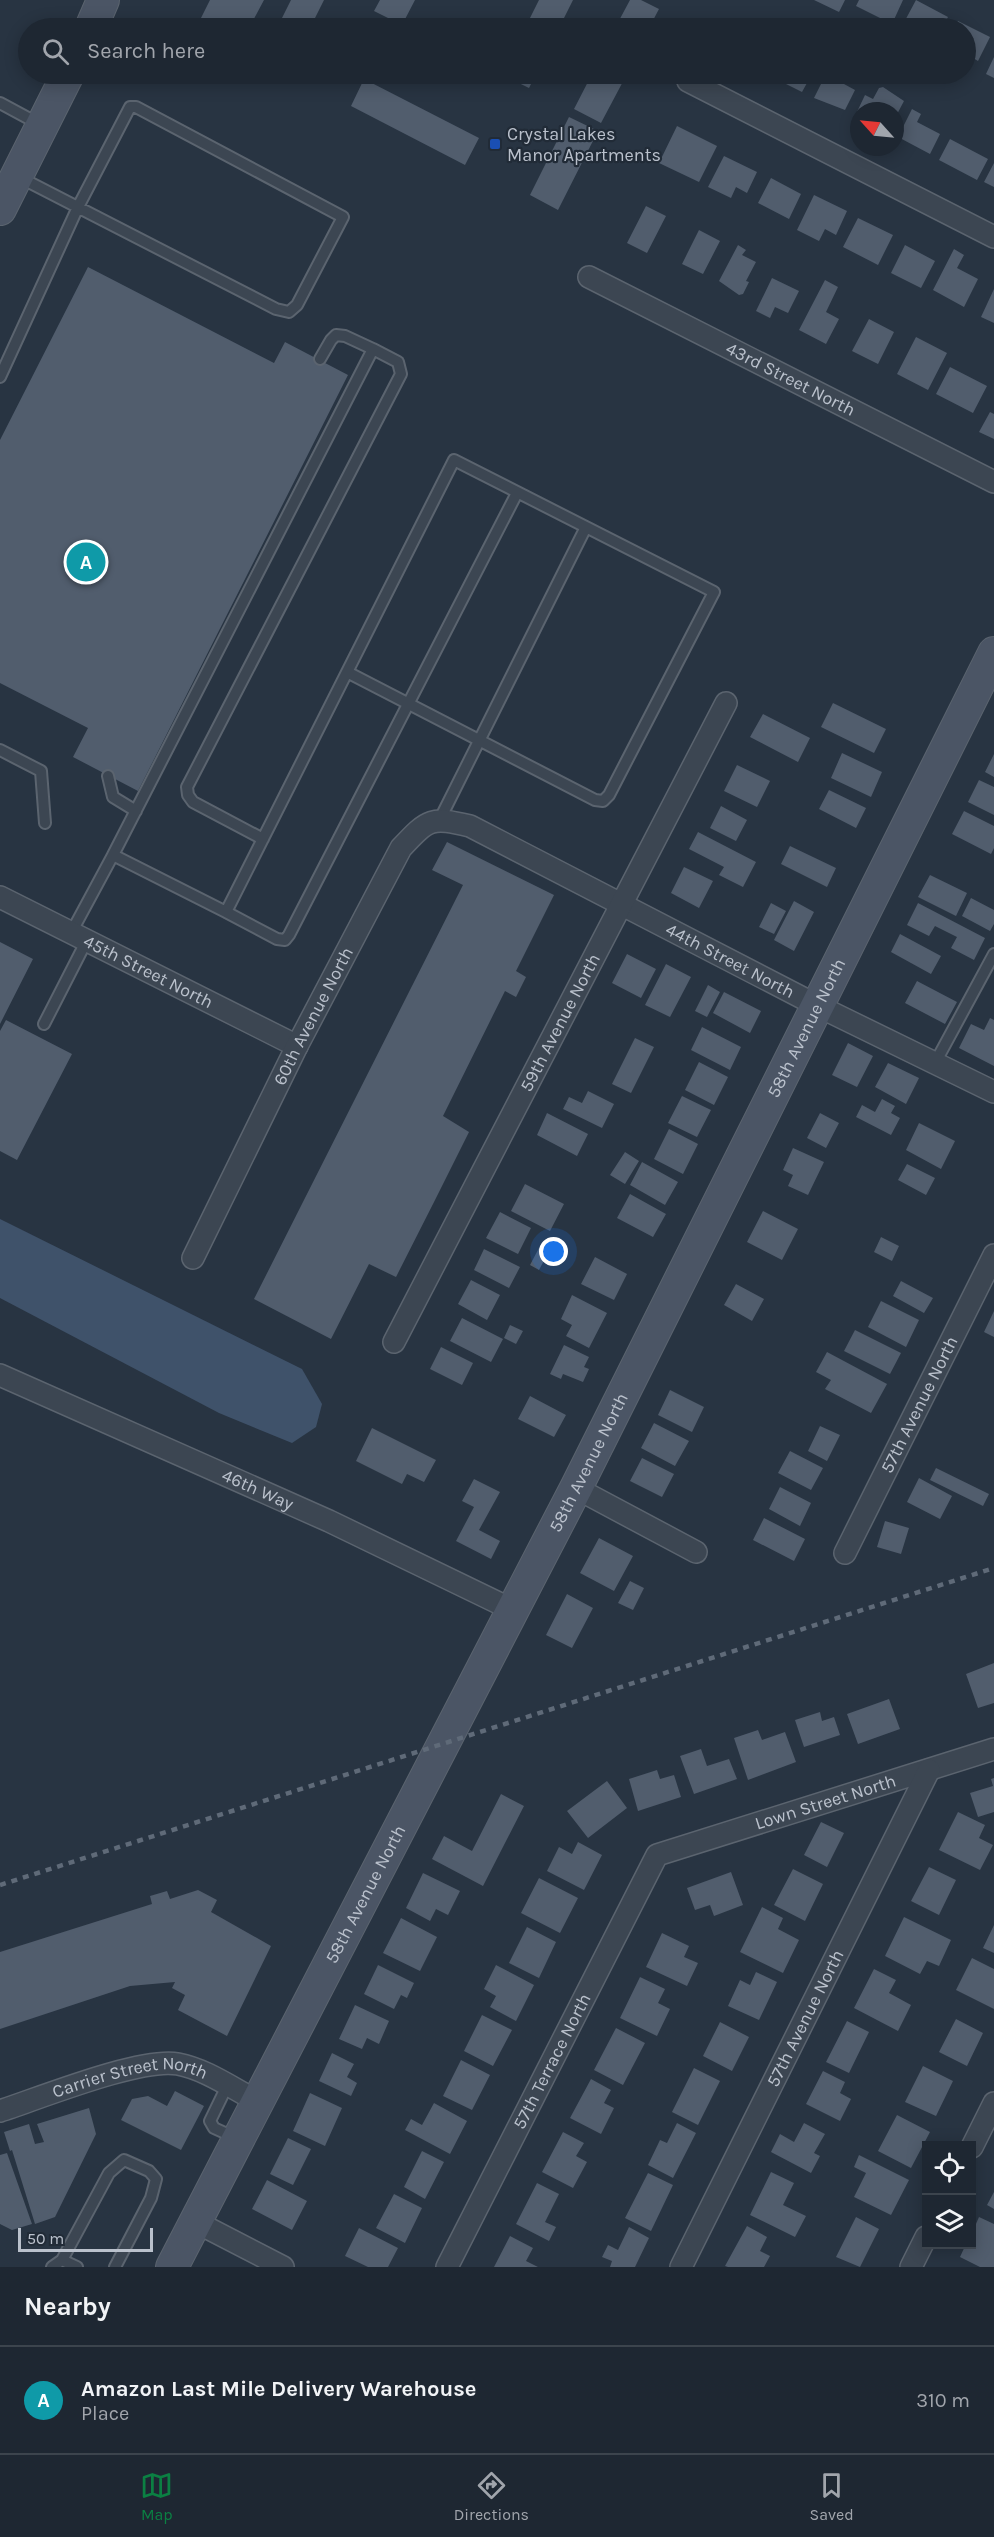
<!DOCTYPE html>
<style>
body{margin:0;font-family:Karla,sans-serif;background:#2b333e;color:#f1f3f6}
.controls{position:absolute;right:18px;bottom:18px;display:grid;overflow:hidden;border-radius:0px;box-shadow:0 3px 15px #0003}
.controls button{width:54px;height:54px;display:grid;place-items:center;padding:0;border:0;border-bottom:2px solid #3c444d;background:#1e2732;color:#f1f3f6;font:30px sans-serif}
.compass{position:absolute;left:850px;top:102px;width:54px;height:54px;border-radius:50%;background:#1e2732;box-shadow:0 3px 15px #0003;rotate:297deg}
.scale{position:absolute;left:18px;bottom:15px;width:135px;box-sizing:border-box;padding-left:6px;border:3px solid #bac1cc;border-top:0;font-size:16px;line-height:21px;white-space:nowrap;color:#bac1cc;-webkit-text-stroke:4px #212b37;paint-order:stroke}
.you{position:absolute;left:554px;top:1252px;width:21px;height:21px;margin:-15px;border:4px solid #fff;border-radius:50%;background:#1a73e8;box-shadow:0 0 0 9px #1a73e833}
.badge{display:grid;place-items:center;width:39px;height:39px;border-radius:50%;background:#0b8043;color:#fff;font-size:20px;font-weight:700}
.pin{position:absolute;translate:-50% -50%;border:3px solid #fff;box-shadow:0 2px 6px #0006}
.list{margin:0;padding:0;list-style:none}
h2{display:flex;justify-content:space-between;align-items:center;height:78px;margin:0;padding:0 24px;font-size:26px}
h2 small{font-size:20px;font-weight:400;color:#a1a5ac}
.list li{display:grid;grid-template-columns:39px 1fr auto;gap:18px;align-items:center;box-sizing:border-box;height:108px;padding:0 24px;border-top:2px solid #3c444d}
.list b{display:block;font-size:22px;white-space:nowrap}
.list p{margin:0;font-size:20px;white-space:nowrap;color:#a1a5ac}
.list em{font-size:20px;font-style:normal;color:#a1a5ac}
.icon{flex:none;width:33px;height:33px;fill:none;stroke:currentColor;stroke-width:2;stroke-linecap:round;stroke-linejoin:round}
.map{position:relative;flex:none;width:994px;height:2267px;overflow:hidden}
.search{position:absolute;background:#1e2732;box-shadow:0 3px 15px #0003;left:18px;right:18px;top:18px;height:66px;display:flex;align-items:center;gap:15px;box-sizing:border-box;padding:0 21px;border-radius:33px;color:#a1a5ac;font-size:22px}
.sheet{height:186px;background:#1e2732}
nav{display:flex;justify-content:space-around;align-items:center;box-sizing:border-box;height:84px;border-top:2px solid #3c444d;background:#1e2732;font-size:16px;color:#a1a5ac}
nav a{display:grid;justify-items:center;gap:3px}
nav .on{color:#0b8043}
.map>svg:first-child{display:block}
.water{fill:#3f526a}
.building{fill:#515d6d}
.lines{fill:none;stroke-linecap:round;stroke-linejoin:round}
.lane-casing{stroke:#5b646f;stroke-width:14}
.street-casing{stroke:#5b646f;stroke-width:24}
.secondary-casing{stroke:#5b646f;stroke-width:34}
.lane{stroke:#3c4652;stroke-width:10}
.street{stroke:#3c4652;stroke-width:21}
.secondary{stroke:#4b5565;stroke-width:32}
.rail{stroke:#5f6a78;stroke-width:4.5;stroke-dasharray:6 6;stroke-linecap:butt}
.transit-dot{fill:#1a4fb4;stroke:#212b37;stroke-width:2}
.labels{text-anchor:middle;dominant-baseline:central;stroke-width:4.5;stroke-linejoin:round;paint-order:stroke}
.poi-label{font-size:18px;fill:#bac1cc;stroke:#212b37;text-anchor:start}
.street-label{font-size:18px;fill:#bac1cc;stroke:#212b37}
</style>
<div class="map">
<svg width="994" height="2267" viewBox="0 0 994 2267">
<rect width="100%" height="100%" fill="#283442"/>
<path class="water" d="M0,1219L302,1369L322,1404L316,1427L292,1443L219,1413L0,1298Z"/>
<path class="building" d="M210,0H264L249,28H202L197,26Z
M291,0H324L310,28H277Z
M380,0H415L402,25L374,11Z
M539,0H573L559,28H525Z
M630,0H641L659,9L649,28H615Z
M814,0H845L839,12Z
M859,0H903L892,24L856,6Z
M916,0L948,17L942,28L929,26L928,28H901Z
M958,21L990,37L978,61L968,55L966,59V28H954Z
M730,22L744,28H726Z
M994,57V78L986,74Z
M500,74H536L529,88Z
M592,74H627L601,123L574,109Z
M766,74H812L802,92Z
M826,74L846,80L844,84L855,90L845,110L814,98Z
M364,79L479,138L465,165L351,106Z
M883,87L904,101L895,118V111H859V118L855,116L865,95L873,99L879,88Z
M912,109L921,114L917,122L940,134L930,154L898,137Z
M569,117L598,131L558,210L530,195Z
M677,126L717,146L699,182L659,163Z
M950,139L988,159L977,180L939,160Z
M724,156L757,172L747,193L736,187L731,198L708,187Z
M994,163V187L984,182Z
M771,178L801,194L789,219L758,203Z
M814,195L847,211L836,235L825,229L819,241L797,230Z
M646,206L666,216L647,253L627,243Z
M858,218L893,235L878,265L843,247Z
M699,230L720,241L703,274L682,264Z
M738,245L746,250L742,255L756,262L746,281L749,282L743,294L739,295L719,281Z
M905,245L935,261L921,288L891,273Z
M954,249L964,255L957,268L978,279L964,307L933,290Z
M88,267L274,363L285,342L348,375L138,791L73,757L88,728L0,683V440Z
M772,278L799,291L788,313L775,307L770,318L756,311Z
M825,280L838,287L826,312L839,319L826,344L799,330Z
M994,289V323L981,317Z
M869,319L894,332L878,364L852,351Z
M916,337L947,353L928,390L897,374Z
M950,367L987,386L973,413L936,394Z
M990,412L994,414V439L979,432Z
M833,703L886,729L874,753L821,727Z
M763,714L810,738L798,762L750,737Z
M842,753L882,772L871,797L831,778Z
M994,754V777L985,772Z
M737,765L770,781L757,807L724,791Z
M979,780L994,787V815L968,802Z
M829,790L866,808L856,828L819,809Z
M721,806L747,820L736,841L710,828Z
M964,811L994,826V848L991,854L952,834Z
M698,832L756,862L743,887L719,875L724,867L689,849Z
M447,842L554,895L516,971L526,977L516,997L505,991L443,1116L469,1132L433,1204L396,1277L369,1264L331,1339L254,1299L463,885L432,870Z
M790,846L836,868L827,887L781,864Z
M684,867L713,881L699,908L671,893Z
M930,875L967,893L956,916L918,897Z
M971,898L994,910V924L990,931L962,916Z
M794,901L814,912L794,951L774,940Z
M771,903L786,911L774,934L759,927Z
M918,903L985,938L974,960L951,948L957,937L935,926L929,936L907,925Z
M900,934L941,956L931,974L891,952Z
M0,942L33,959L0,1024Z
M627,954L656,969L641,998L612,983Z
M666,964L691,977L670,1017L645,1005Z
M917,981L957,1002L945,1024L905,1003Z
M708,985L720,992L707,1017L695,1011Z
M724,992L761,1011L750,1033L713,1013Z
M990,1018L994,1020V1066L959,1048L971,1024L984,1030Z
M6,1020L72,1054L17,1160L0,1151V1031Z
M702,1027L741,1047L730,1070L691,1050Z
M635,1038L654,1047L631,1093L612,1084Z
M848,1043L873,1056L857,1087L832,1075Z
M699,1062L728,1077L714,1105L685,1090Z
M888,1063L919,1078L906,1104L875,1087Z
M588,1091L614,1104L602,1128L563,1109L569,1097L582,1103Z
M682,1096L711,1110L697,1137L668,1123Z
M882,1099L895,1106L891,1113L900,1118L891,1135L856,1117L862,1105L875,1112Z
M547,1113L588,1134L577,1156L537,1135Z
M820,1113L839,1123L826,1148L807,1138Z
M919,1123L955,1141L941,1169L906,1150Z
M669,1129L698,1144L683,1174L654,1159Z
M793,1148L824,1162L808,1195L788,1186L793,1175L783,1170Z
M625,1152L639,1161L625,1184L610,1175Z
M642,1162L678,1182L665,1205L630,1185Z
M907,1164L935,1178L926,1195L898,1180Z
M525,1184L564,1204L550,1231L511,1211Z
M630,1194L666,1214L653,1237L617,1218Z
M763,1211L798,1229L782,1260L747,1242Z
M500,1212L531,1228L518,1254L486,1238Z
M881,1237L899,1246L892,1261L874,1252Z
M539,1248L548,1253L539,1270L530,1265Z
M484,1249L520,1267L509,1288L474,1270Z
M595,1257L627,1274L614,1300L581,1284Z
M471,1280L500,1295L487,1320L458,1304Z
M901,1281L933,1298L924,1313L893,1296Z
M736,1284L764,1299L752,1321L724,1305Z
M572,1295L607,1313L589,1348L566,1336L572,1325L561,1319Z
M881,1301L919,1320L906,1347L868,1327Z
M994,1311V1337L984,1332Z
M462,1318L503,1339L491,1362L450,1341Z
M510,1325L523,1331L516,1344L504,1338Z
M855,1330L901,1353L890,1374L844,1351Z
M564,1345L589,1357L584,1367L589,1369L583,1382L563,1374L561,1379L550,1374Z
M441,1347L473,1363L462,1385L430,1369Z
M827,1352L887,1384L871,1413L825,1389L831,1380L816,1372Z
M670,1390L704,1407L692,1432L658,1415Z
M530,1396L566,1415L554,1437L518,1419Z
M654,1423L689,1441L675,1466L641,1448Z
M820,1426L840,1435L827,1461L808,1451Z
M372,1428L436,1460L424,1482L407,1474L402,1484L356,1461Z
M790,1451L823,1468L811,1490L778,1473Z
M642,1458L674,1474L662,1497L630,1481Z
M936,1468L989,1494L983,1506L930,1480Z
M919,1478L952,1496L940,1519L907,1502Z
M474,1479L500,1492L479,1530L500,1541L491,1559L456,1541L474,1507L462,1501Z
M780,1487L811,1503L800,1526L769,1509Z
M764,1518L805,1539L794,1561L753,1540Z
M885,1521L909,1528L901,1554L877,1547Z
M599,1538L633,1556L614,1591L580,1573Z
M630,1581L644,1588L633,1610L618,1603Z
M567,1594L593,1608L572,1648L546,1635Z
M994,1663V1703L978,1708L966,1674Z
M889,1699L900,1729L858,1744L847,1714Z
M820,1712L822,1721L834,1717L840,1735L804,1747L795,1720Z
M758,1730L762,1740L785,1732L796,1762L748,1780L734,1738Z
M701,1749L707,1766L729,1759L737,1779L694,1794L680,1756Z
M657,1770L660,1779L674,1775L681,1797L638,1811L629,1779Z
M994,1778V1812L978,1817L970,1793L993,1786L991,1779Z
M607,1781L627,1808L588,1838L567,1811Z
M501,1794L524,1806L483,1886L432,1859L444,1836L472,1851Z
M958,1812L985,1825L979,1838L993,1845L980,1870L939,1850Z
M821,1822L844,1833L827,1867L804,1855Z
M578,1842L602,1855L584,1890L547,1871L559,1847L572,1854Z
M929,1867L956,1880L939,1915L911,1901Z
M793,1869L823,1884L805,1921L774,1905Z
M731,1872L743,1905L714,1916L710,1905L695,1910L687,1888Z
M423,1873L460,1891L448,1915L436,1909L430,1921L406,1908Z
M539,1878L578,1898L560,1933L521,1913Z
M198,1890L217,1900L211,1912L271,1946L227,2036L178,2010L185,1995L172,1988L175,1982L130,1986L0,2029V1952L152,1904L150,1896L167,1891L170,1899Z
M762,1907L783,1918L778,1929L799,1940L783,1973L740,1952Z
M904,1917L951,1940L939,1966L927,1961L920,1974L885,1956Z
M401,1918L437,1937L420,1971L383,1953Z
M994,1925V1953L983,1948Z
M527,1927L556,1942L539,1978L509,1963Z
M662,1933L689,1946L684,1957L698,1963L687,1986L646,1967Z
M972,1958L994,1969V2009L956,1990Z
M378,1965L414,1983L407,1998L401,1995L394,2009L364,1994Z
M496,1965L534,1985L516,2021L490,2007L496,1996L484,1989Z
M874,1969L896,1980L889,1993L911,2005L898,2031L854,2008Z
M756,1972L777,1982L759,2020L728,2006L740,1980L750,1985Z
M640,1977L665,1989L658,2003L670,2009L657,2036L620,2018Z
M355,2005L389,2021L379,2044L367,2038L362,2049L339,2039Z
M482,2015L512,2030L493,2066L464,2051Z
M956,2019L983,2033L967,2066L939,2052Z
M847,2021L869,2032L849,2073L826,2062Z
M720,2022L749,2037L732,2071L703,2056Z
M616,2028L645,2043L623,2085L594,2070Z
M332,2053L354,2064L347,2077L357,2083L351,2096L319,2081Z
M461,2060L490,2075L472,2110L443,2096Z
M923,2066L953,2081L936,2116L905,2102Z
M694,2068L720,2081L698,2125L672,2112Z
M823,2071L845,2082L840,2093L851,2099L840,2121L806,2104Z
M591,2079L611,2090L604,2103L614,2108L601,2134L570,2118Z
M175,2091L204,2106L181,2150L121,2120L132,2099L148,2096L167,2106Z
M310,2093L342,2108L325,2146L293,2131Z
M434,2103L467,2121L450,2154L405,2130L411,2119L422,2125Z
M89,2108L96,2134L55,2217L35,2224L12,2150L10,2151L4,2132L29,2124L35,2144L44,2142L37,2124Z
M897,2115L930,2132L911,2168L878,2151Z
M677,2123L696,2133L673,2178L648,2165L660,2140L667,2143Z
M804,2123L825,2134L814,2153L820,2156L811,2173L771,2152L780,2134L794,2142Z
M563,2132L584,2143L576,2156L587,2162L573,2188L542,2172Z
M288,2138L311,2149L293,2185L270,2174Z
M422,2151L444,2162L425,2199L404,2187Z
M7,2153L32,2224L12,2230L0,2224V2155Z
M859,2155L909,2180L891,2215L854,2197L866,2173L854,2167Z
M771,2172L794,2183L783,2205L806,2216L795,2237L750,2215Z
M648,2173L673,2185L651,2231L625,2218Z
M267,2180L307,2201L292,2230L252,2209Z
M537,2183L559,2194L545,2222L556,2227L549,2241L516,2224Z
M994,2192V2209L987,2205Z
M394,2194L422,2208L405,2243L376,2228Z
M856,2217L879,2229L860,2267L836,2257Z
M979,2217L994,2224V2267H980L960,2257L966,2244H972V2233Z
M747,2226L767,2237L760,2251L770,2256L764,2267H728L725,2266Z
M629,2227L649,2238L635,2267H610L612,2261L602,2257L608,2245L618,2250Z
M359,2228L398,2248L388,2267H368L345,2256Z
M510,2236L533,2248L526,2261L538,2267H494Z"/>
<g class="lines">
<defs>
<path id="lane" d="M0,103L39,124
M320,359L331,340L336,335L345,336L373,349
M0,377L78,207L130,107H136L343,217L297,305L289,312L276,309L19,177
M0,750L41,771L45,823
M108,776L113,797L136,811
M440,819L586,527
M113,855L373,349L398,362L401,374L187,787L188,795L193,802L263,839
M226,912L277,939L285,940L289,935L517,493
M71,933L113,855L226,912L454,460L714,592L609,795L603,801L595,800L347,672
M44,1024L87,940
M935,1063L994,954
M227,2086L210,2121L214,2128L236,2138
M62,2260L77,2267
M52,2267L62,2260L109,2173L124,2160L149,2171L156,2179L151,2198L115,2267"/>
<g id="street">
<path d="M688,81L994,237"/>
<path id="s1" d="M589,277L994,482"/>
<path id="s2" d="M0,897L297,1046"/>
<path id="s3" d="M193,1258L297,1046L401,848C429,818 431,817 470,826L818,1006L994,1092"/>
<path id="s4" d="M394,1342L726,703"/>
<path id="s5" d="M0,1375L329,1521L513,1610"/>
<path d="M576,1488L696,1552"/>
<path id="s6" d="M845,1553L994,1255"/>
<path id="s7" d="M0,2111C40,2098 141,2057 178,2064C205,2069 232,2088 257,2101"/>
<path d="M972,2147L994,2103"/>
<path d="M196,2222L283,2267"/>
<path id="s8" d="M447,2267L657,1855L994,1749"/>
<path id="s9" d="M681,2267L929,1770"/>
<path d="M911,2267L926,2237"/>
</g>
<g id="secondary">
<path d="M91,28L103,0"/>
<path d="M0,209L68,74"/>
<path id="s10" d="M172,2267L576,1488L994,653"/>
</g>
</defs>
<use href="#lane" class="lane-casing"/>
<use href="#street" class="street-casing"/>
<use href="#secondary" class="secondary-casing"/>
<use href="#lane" class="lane"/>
<use href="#street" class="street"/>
<use href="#secondary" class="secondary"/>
<path class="rail" d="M0,1885L994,1568"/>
</g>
<rect class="transit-dot" x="489" y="138" width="12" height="12" rx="3"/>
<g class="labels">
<g class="poi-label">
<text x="507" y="134">Crystal Lakes<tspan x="507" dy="21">Manor Apartments</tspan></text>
</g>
<g class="street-label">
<text stroke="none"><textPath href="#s1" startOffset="226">43rd Street North</textPath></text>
<text stroke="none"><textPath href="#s3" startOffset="832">44th Street North</textPath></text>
<text stroke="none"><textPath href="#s2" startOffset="166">45th Street North</textPath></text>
<text stroke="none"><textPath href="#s3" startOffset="270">60th Avenue North</textPath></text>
<text stroke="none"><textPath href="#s4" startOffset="360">59th Avenue North</textPath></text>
<text stroke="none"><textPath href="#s10" startOffset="1392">58th Avenue North</textPath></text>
<text stroke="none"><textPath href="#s6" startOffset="166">57th Avenue North</textPath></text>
<text stroke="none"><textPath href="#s10" startOffset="906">58th Avenue North</textPath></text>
<text stroke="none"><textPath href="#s5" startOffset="282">46th Way</textPath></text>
<text stroke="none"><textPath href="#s8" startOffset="639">Lown Street North</textPath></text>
<text stroke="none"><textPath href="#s10" startOffset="420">58th Avenue North</textPath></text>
<text stroke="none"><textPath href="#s9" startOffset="278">57th Avenue North</textPath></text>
<text stroke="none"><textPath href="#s8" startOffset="231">57th Terrace North</textPath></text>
<text stroke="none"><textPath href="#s7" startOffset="136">Carrier Street North</textPath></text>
</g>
</g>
</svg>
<div class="controls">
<button><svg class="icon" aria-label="locate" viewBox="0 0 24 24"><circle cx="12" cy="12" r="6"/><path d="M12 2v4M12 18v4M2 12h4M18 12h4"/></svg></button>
<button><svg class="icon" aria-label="layers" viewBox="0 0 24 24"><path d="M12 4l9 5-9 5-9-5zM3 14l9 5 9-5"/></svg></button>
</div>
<svg class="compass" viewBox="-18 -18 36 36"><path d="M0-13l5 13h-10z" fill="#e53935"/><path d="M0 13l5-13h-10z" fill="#a1a5ac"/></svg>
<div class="scale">50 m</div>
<div class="you"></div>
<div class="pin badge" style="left:86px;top:562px;background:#0f9aa8">A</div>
<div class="search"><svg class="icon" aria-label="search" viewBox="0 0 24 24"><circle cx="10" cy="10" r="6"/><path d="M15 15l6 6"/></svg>Search here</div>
</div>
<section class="sheet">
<h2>Nearby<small></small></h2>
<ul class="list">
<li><span class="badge" style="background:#0f9aa8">A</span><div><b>Amazon Last Mile Delivery Warehouse</b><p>Place</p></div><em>310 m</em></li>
</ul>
</section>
<nav>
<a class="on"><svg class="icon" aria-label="map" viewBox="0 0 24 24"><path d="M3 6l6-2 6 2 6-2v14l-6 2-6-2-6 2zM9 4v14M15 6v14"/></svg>Map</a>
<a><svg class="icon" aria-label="directions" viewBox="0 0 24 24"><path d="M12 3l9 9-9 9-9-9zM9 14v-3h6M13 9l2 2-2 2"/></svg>Directions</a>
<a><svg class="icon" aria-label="saved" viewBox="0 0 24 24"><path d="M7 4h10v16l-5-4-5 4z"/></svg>Saved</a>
</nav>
